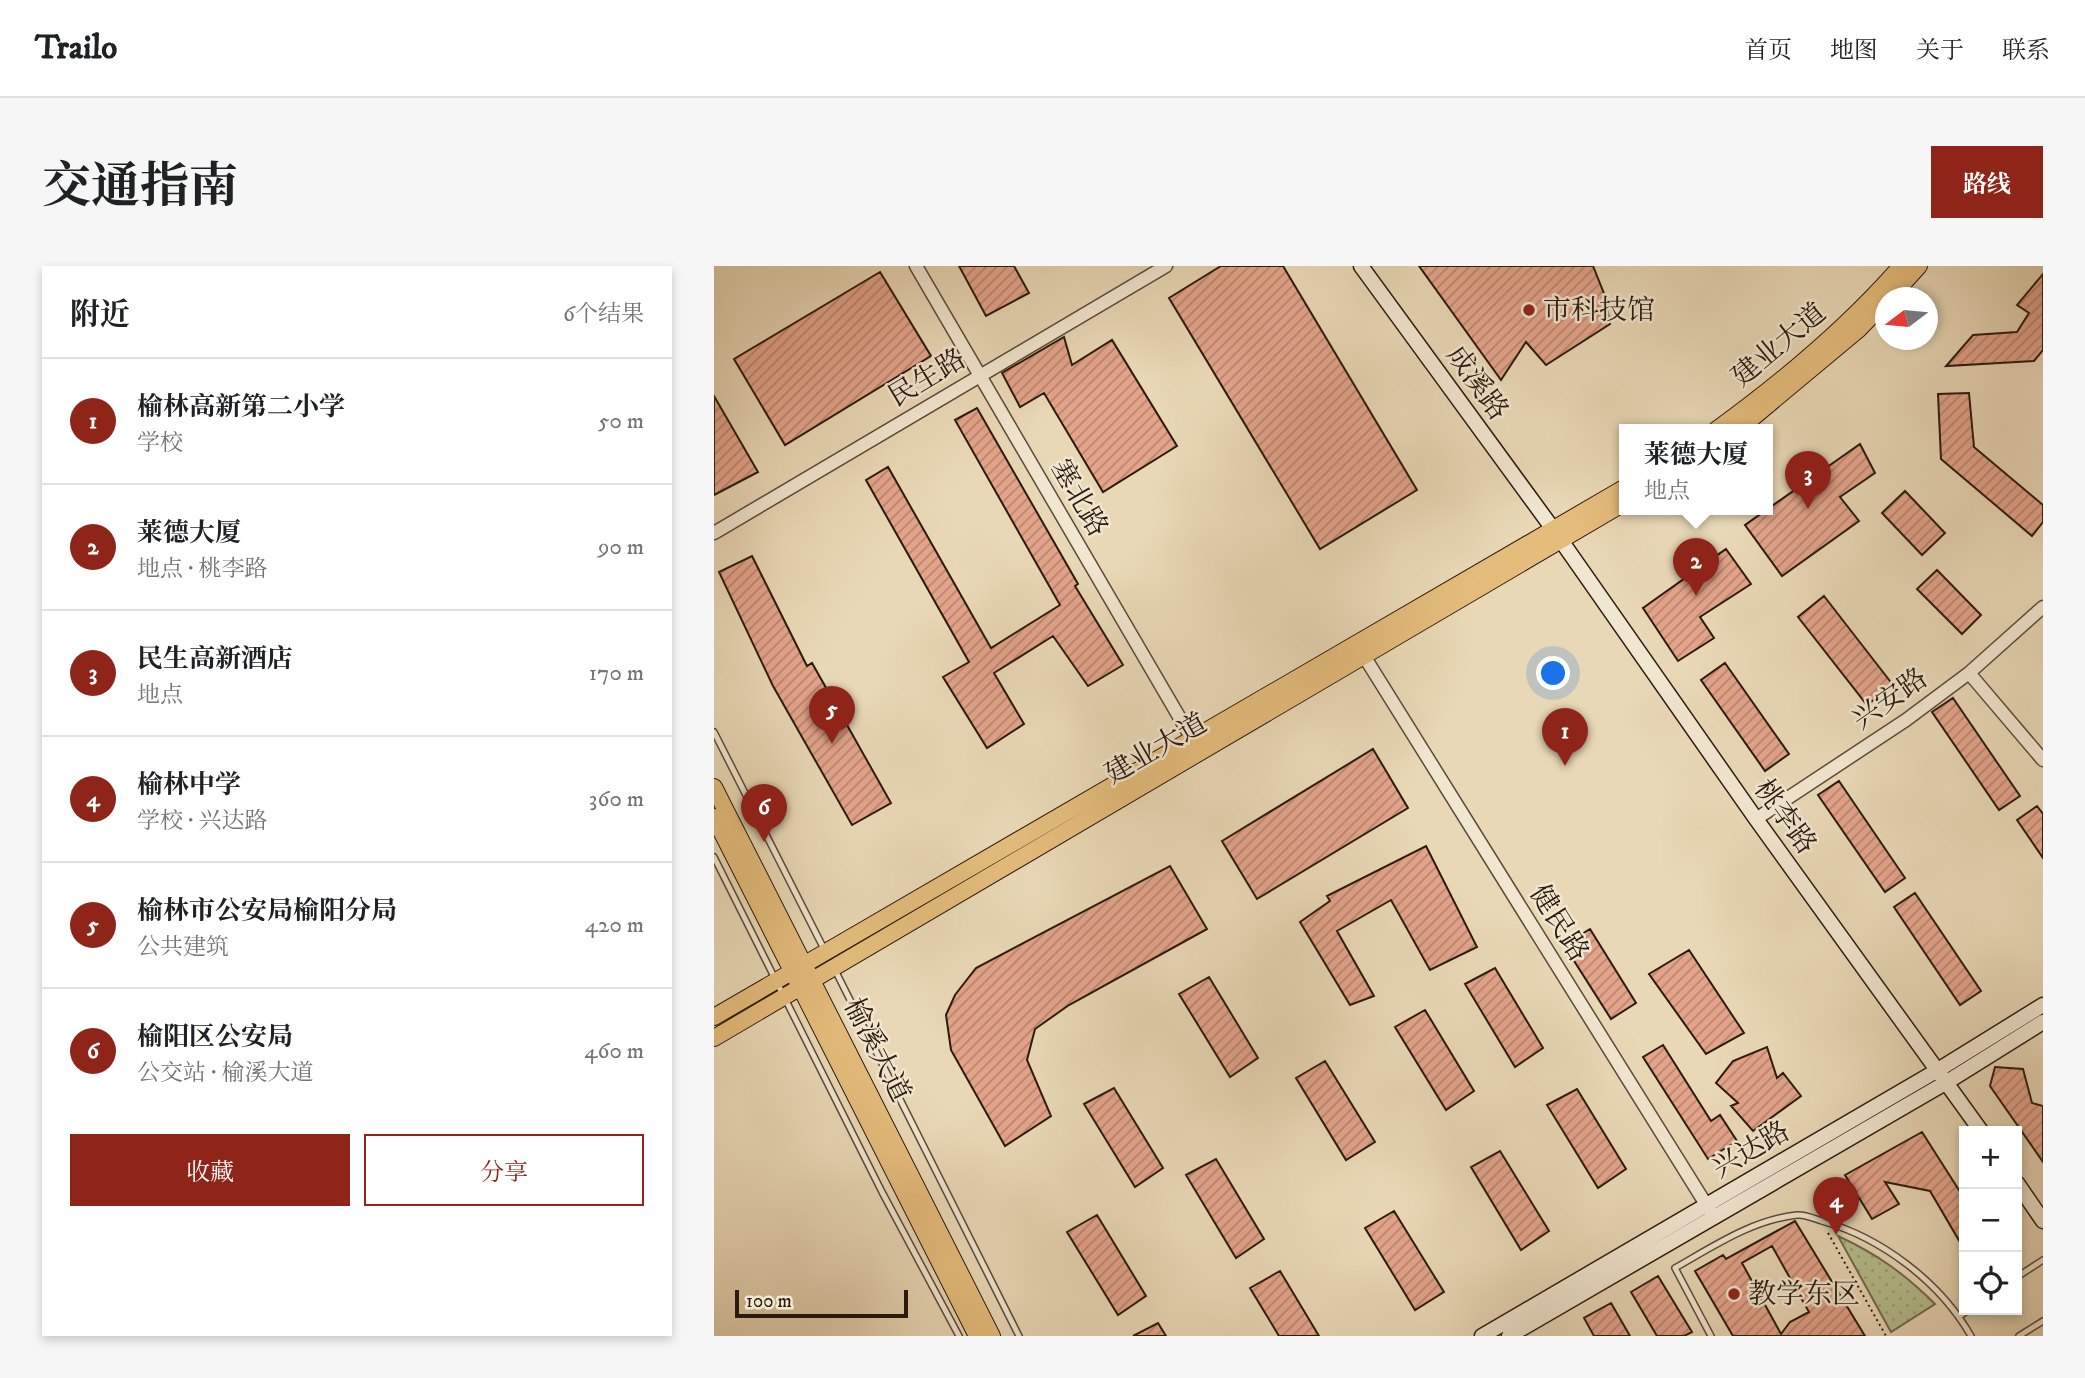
<!DOCTYPE html>
<html lang="zh">
<meta charset="utf-8">
<style>
body{margin:0;font-family:"IM FELL DW Pica","Noto Serif SC",serif;background:#f6f6f6;color:#202124}
.controls{position:absolute;right:21px;bottom:21px;display:grid;overflow:hidden;border-radius:0px;box-shadow:0 4px 10px #0003}
.controls button{width:63px;height:63px;display:grid;place-items:center;padding:0;border:0;border-bottom:2px solid #e0e0e0;background:#fff;color:#202124;font:35px sans-serif}
.compass{position:absolute;left:1161px;top:21px;width:63px;height:63px;border-radius:50%;background:#fff;box-shadow:0 4px 10px #0003;rotate:254deg}
.scale{position:absolute;left:21px;bottom:18px;width:173px;box-sizing:border-box;padding-left:7px;border:4px solid #2a1a0f;border-top:0;font-size:19px;line-height:24px;white-space:nowrap;color:#2a1a0f;-webkit-text-stroke:5px #f1e6d0;paint-order:stroke}
.you{position:absolute;left:840px;top:408px;width:24px;height:24px;margin:-18px;border:5px solid #fff;border-radius:50%;background:#1a73e8;box-shadow:0 0 0 10px #1a73e833}
.badge{display:grid;place-items:center;width:46px;height:46px;border-radius:50%;background:#8f2418;color:#fff;font-size:23px;font-weight:700}
.pin{position:absolute;translate:-50% -58px;filter:drop-shadow(0 2px 4px #0008)}
.pin::after{content:'';position:absolute;top:37px;width:24px;height:21px;background:inherit;clip-path:polygon(0 0,100% 0,50% 100%)}
.popup{position:absolute;left:905px;top:158px;width:154px;height:91px;box-sizing:border-box;display:grid;place-content:center;border-radius:0px;background:#fff;filter:drop-shadow(0 2px 5px #0005);font-size:23px;white-space:nowrap;color:#757577}
.popup b{font-size:26px;color:#202124}
.popup::after{content:'';position:absolute;left:50%;top:100%;margin-left:-14px;border:14px solid transparent;border-top-color:#fff}
.list{margin:0;padding:0;list-style:none}
h2{display:flex;justify-content:space-between;align-items:center;height:91px;margin:0;padding:0 28px;font-size:30px}
h2 small{font-size:23px;font-weight:400;color:#757577}
.list li{display:grid;grid-template-columns:46px 1fr auto;gap:21px;align-items:center;box-sizing:border-box;height:126px;padding:0 28px;border-top:2px solid #e0e0e0}
.list b{display:block;font-size:26px;white-space:nowrap}
.list p{margin:0;font-size:23px;white-space:nowrap;color:#757577}
.list em{font-size:23px;font-style:normal;color:#757577}
.actions{display:flex;gap:14px;padding:21px 28px}
.actions a{flex:1;padding:16px 0;border:2px solid #8f2418;border-radius:0px;text-align:center;font-size:24px;color:#8f2418}
.actions .main{background:#8f2418;color:#fff}
.icon{flex:none;width:38px;height:38px;fill:none;stroke:currentColor;stroke-width:2;stroke-linecap:round;stroke-linejoin:round}
.map{position:relative;flex:none;width:1329px;height:1070px;overflow:hidden;border-radius:0px}
header{display:flex;align-items:center;gap:42px;box-sizing:border-box;height:98px;padding:0 35px;background:#fff;border-bottom:2px solid #e0e0e0}
header strong{font-size:33px}
nav{display:flex;gap:38px;margin-inline-start:auto;font-size:24px}
.intro{display:flex;align-items:center;justify-content:space-between;box-sizing:border-box;height:168px;padding:0 42px}
h1{margin:0;font-size:49px}
.button{padding:18px 32px;border-radius:0px;background:#8f2418;color:#fff;font-size:24px;font-weight:700}
main{display:flex;gap:42px;padding:0 42px}
aside{flex:1;background:#fff;border-radius:0px;box-shadow:0 4px 10px #0003}
.map>svg:first-child{display:block}
.grass{fill:url(#grass-dots);stroke:#706c4e;stroke-width:2}
.building{fill:url(#building-hatch);stroke:#2a1a0f;stroke-width:2;fill-rule:evenodd}
.lines{fill:none;stroke-linecap:round;stroke-linejoin:round}
.service-casing{stroke:#5a4a39;stroke-width:8}
.tertiary-casing{stroke:#5a4a39;stroke-width:15}
.secondary-casing{stroke:#2a1a0f;stroke-width:17}
.primary-casing{stroke:#2a1a0f;stroke-width:18}
.path{stroke:#2a1a0f;stroke-width:2;stroke-dasharray:2 3.5;stroke-linecap:butt}
.service{stroke:#f1e6d0;stroke-width:5}
.tertiary{stroke:#f1e6d0;stroke-width:12}
.secondary{stroke:#f1e6d0;stroke-width:14}
.primary{stroke:#e4bc7b;stroke-width:16}
.poi-dot{fill:#8f2418;stroke:#f1e6d0;stroke-width:2.5}
.labels{text-anchor:middle;dominant-baseline:central;stroke-width:5;stroke-linejoin:round;paint-order:stroke}
.poi-label{font-size:28px;fill:#2a1a0f;stroke:#f1e6d0;text-anchor:start}
.street-label{font-size:28px;fill:#2a1a0f;stroke:#f1e6d0}
</style>
<header>
<strong>Trailo</strong>
<nav><a>首页</a><a>地图</a><a>关于</a><a>联系</a></nav>
</header>
<div class="intro"><h1>交通指南</h1><a class="button">路线</a></div>
<main>
<aside>
<h2>附近<small>6个结果</small></h2>
<ul class="list">
<li><span class="badge">1</span><div><b>榆林高新第二小学</b><p>学校</p></div><em>50 m</em></li>
<li><span class="badge">2</span><div><b>莱德大厦</b><p>地点 · 桃李路</p></div><em>90 m</em></li>
<li><span class="badge">3</span><div><b>民生高新酒店</b><p>地点</p></div><em>170 m</em></li>
<li><span class="badge">4</span><div><b>榆林中学</b><p>学校 · 兴达路</p></div><em>360 m</em></li>
<li><span class="badge">5</span><div><b>榆林市公安局榆阳分局</b><p>公共建筑</p></div><em>420 m</em></li>
<li><span class="badge">6</span><div><b>榆阳区公安局</b><p>公交站 · 榆溪大道</p></div><em>460 m</em></li>
</ul>
<div class="actions"><a class="main">收藏</a><a>分享</a></div>
</aside>
<div class="map">
<svg width="1329" height="1070" viewBox="0 0 1329 1070">
<defs>
<pattern id="grass-dots" width="8" height="8" patternUnits="userSpaceOnUse" patternTransform="scale(1.75)"><rect width="8" height="8" fill="#b5bf8e"/><path d="M2 2h.1M6 6h.1" fill="none" stroke="#9ca479" stroke-width="1.8" stroke-linecap="round"/></pattern>
<pattern id="building-hatch" width="6" height="6" patternUnits="userSpaceOnUse" patternTransform="scale(1.75)"><rect width="6" height="6" fill="#e4a48a"/><path d="M-1 1l2-2M0 6l6-6M5 7l2-2" fill="none" stroke="#b9856f"/></pattern>
</defs>
<rect width="100%" height="100%" fill="#e9d8b6"/>
<filter id="stains"><feTurbulence type="fractalNoise" baseFrequency=".00286" numOctaves="4"/><feColorMatrix values="0 0 0 0 .2 0 0 0 0 .09 0 0 0 0 .02 0 0 0 .5 -.17"/></filter>
<radialGradient id="worn" r=".72"><stop offset=".6" stop-color="#630" stop-opacity="0"/><stop offset="1" stop-color="#630" stop-opacity=".3"/></radialGradient>
<path class="grass" d="M1124,970C1163,988 1191,1008 1221,1038L1177,1066Z"/>
<path class="building" d="M245,0H300L315,27L272,50Z
M507,0H569L703,224L606,283L455,32Z
M705,0H879L891,30L896,58L832,99L812,76L787,114Z
M166,6L217,90L71,179L20,93Z
M1329,8V84L1320,95L1232,100L1259,69L1303,66L1315,47L1303,39Z
M350,71L358,99L398,74L463,180L389,226L330,127L306,141L288,107Z
M1255,127L1260,181L1329,239V256L1318,270L1227,193L1224,128Z
M0,130L44,206L0,229Z
M263,142L364,318L361,320L409,399L374,420L339,370L280,407L310,458L273,482L229,411L255,396L152,214L174,201L277,382L346,339L241,154Z
M1146,178L1161,207L1126,231L1145,255L1068,310L1031,259Z
M1191,225L1231,267L1208,289L1168,247Z
M1012,283L1037,318L986,351L1000,372L964,395L929,342Z
M38,290L93,400L98,397L177,537L138,559L59,420L5,306Z
M1223,304L1267,349L1248,368L1203,323Z
M1110,330L1179,419L1153,439L1084,351Z
M1011,397L1075,488L1051,505L987,414Z
M1239,432L1306,530L1285,544L1218,446Z
M659,483L694,542L543,633L508,575Z
M1125,515L1191,612L1171,626L1104,529Z
M1323,540L1329,548V592L1303,554Z
M712,580L763,681L716,704L677,634L623,665L660,730L636,739L586,656L616,635L613,630Z
M456,600L493,663L355,739L321,763L313,794L337,850L291,880L237,784L232,749L241,729L262,702Z
M1201,627L1267,725L1246,739L1180,641Z
M876,663L922,737L897,753L850,679Z
M975,684L1030,767L992,788L935,708Z
M781,702L829,782L801,801L751,718Z
M495,711L544,792L516,811L465,728Z
M711,744L760,825L732,844L681,761Z
M949,779L997,855L1006,849L1023,875L994,893L929,791Z
M1053,781L1063,812L1069,807L1087,830L1039,865L1017,840L1024,837L1002,817L1019,795Z
M611,795L661,876L632,894L582,812Z
M1281,801L1309,803L1318,837L1329,840V896L1276,820Z
M400,822L449,902L421,921L370,838Z
M863,823L912,903L884,922L833,839Z
M1208,866L1250,932V983L1216,925L1171,916L1185,938L1158,953L1131,909Z
M786,885L835,965L807,984L757,901Z
M502,893L550,973L522,992L472,909Z
M680,945L730,1026L701,1044L651,962Z
M383,949L432,1030L404,1049L353,966Z
M1081,955L1151,1070H1019L981,1005L1009,989L1012,993ZM1058,980L1095,1046L1076,1056L1067,1068L1028,997Z
M566,1005L605,1070H565L536,1022Z
M944,1010L978,1066L970,1070H943L917,1026Z
M897,1037L916,1070H880L870,1052Z
M444,1057L452,1070H419Z"/>
<g class="lines">
<defs>
<path id="service" d="M0,466L110,683
M0,591L168,926L245,1070
M121,704L305,1070
M1303,1011L1329,994
M1246,1050L1254,1044
M997,1070L961,1002C1000,980 1038,954 1083,949C1091,948 1101,953 1108,955C1168,972 1226,1016 1257,1070
M1305,1070L1329,1055"/>
<path id="tertiary" d="M202,0L481,478
M0,267L452,0
M650,390L998,948
M1255,407L1329,494
M1042,553L1192,454L1255,407L1329,341"/>
<path id="secondary" d="M647,0L839,263L1042,553L1267,865
M1303,917L1329,955
M768,1070L1224,804L1329,739
M795,1070L1233,816L1329,756"/>
<path id="primary" d="M1176,32L1205,0
M1002,164C1068,116 1133,62 1187,0
M1024,164L1145,63L1171,36
M0,521L278,1070
M0,551L263,1070
M0,751L910,222
M0,772L910,237"/>
</defs>
<use href="#service" class="service-casing"/>
<use href="#tertiary" class="tertiary-casing"/>
<use href="#secondary" class="secondary-casing"/>
<use href="#primary" class="primary-casing"/>
<path class="path" d="M1114,967L1172,1070"/>
<use href="#service" class="service"/>
<use href="#tertiary" class="tertiary"/>
<use href="#secondary" class="secondary"/>
<use href="#primary" class="primary"/>
</g>
<g class="poi-dot">
<circle cx="815" cy="44" r="7"/>
<circle cx="1020" cy="1028" r="7"/>
</g>
<g class="labels">
<g class="poi-label">
<text x="829" y="44">市科技馆</text>
<text x="1034" y="1028">教学东区</text>
</g>
<g class="street-label">
<text transform="translate(1065 79) rotate(-40)">建业大道</text>
<text transform="translate(213 112) rotate(-31)">民生路</text>
<text transform="translate(763 117) rotate(54)">成溪路</text>
<text transform="translate(365 232) rotate(60)">塞北路</text>
<text transform="translate(1176 433) rotate(-35)">兴安路</text>
<text transform="translate(442 483) rotate(-30)">建业大道</text>
<text transform="translate(1071 551) rotate(54)">桃李路</text>
<text transform="translate(845 657) rotate(58)">健民路</text>
<text transform="translate(163 784) rotate(63)">榆溪大道</text>
<text transform="translate(1037 884) rotate(-30)">兴达路</text>
</g>
</g>
<rect width="100%" height="100%" filter="url(#stains)"/>
<rect width="100%" height="100%" fill="url(#worn)"/>
</svg>
<div class="controls">
<button>+</button>
<button>−</button>
<button><svg class="icon" aria-label="locate" viewBox="0 0 24 24"><circle cx="12" cy="12" r="6"/><path d="M12 2v4M12 18v4M2 12h4M18 12h4"/></svg></button>
</div>
<svg class="compass" viewBox="-18 -18 36 36"><path d="M0-13l5 13h-10z" fill="#e53935"/><path d="M0 13l5-13h-10z" fill="#757577"/></svg>
<div class="scale">100 m</div>
<div class="you"></div>
<div class="pin badge" style="left:851px;top:500px">1</div>
<div class="pin badge" style="left:982px;top:330px">2</div>
<div class="popup"><b>莱德大厦</b>地点</div>
<div class="pin badge" style="left:1094px;top:243px">3</div>
<div class="pin badge" style="left:1122px;top:969px">4</div>
<div class="pin badge" style="left:118px;top:478px">5</div>
<div class="pin badge" style="left:50px;top:576px">6</div>
</div>
</main>
